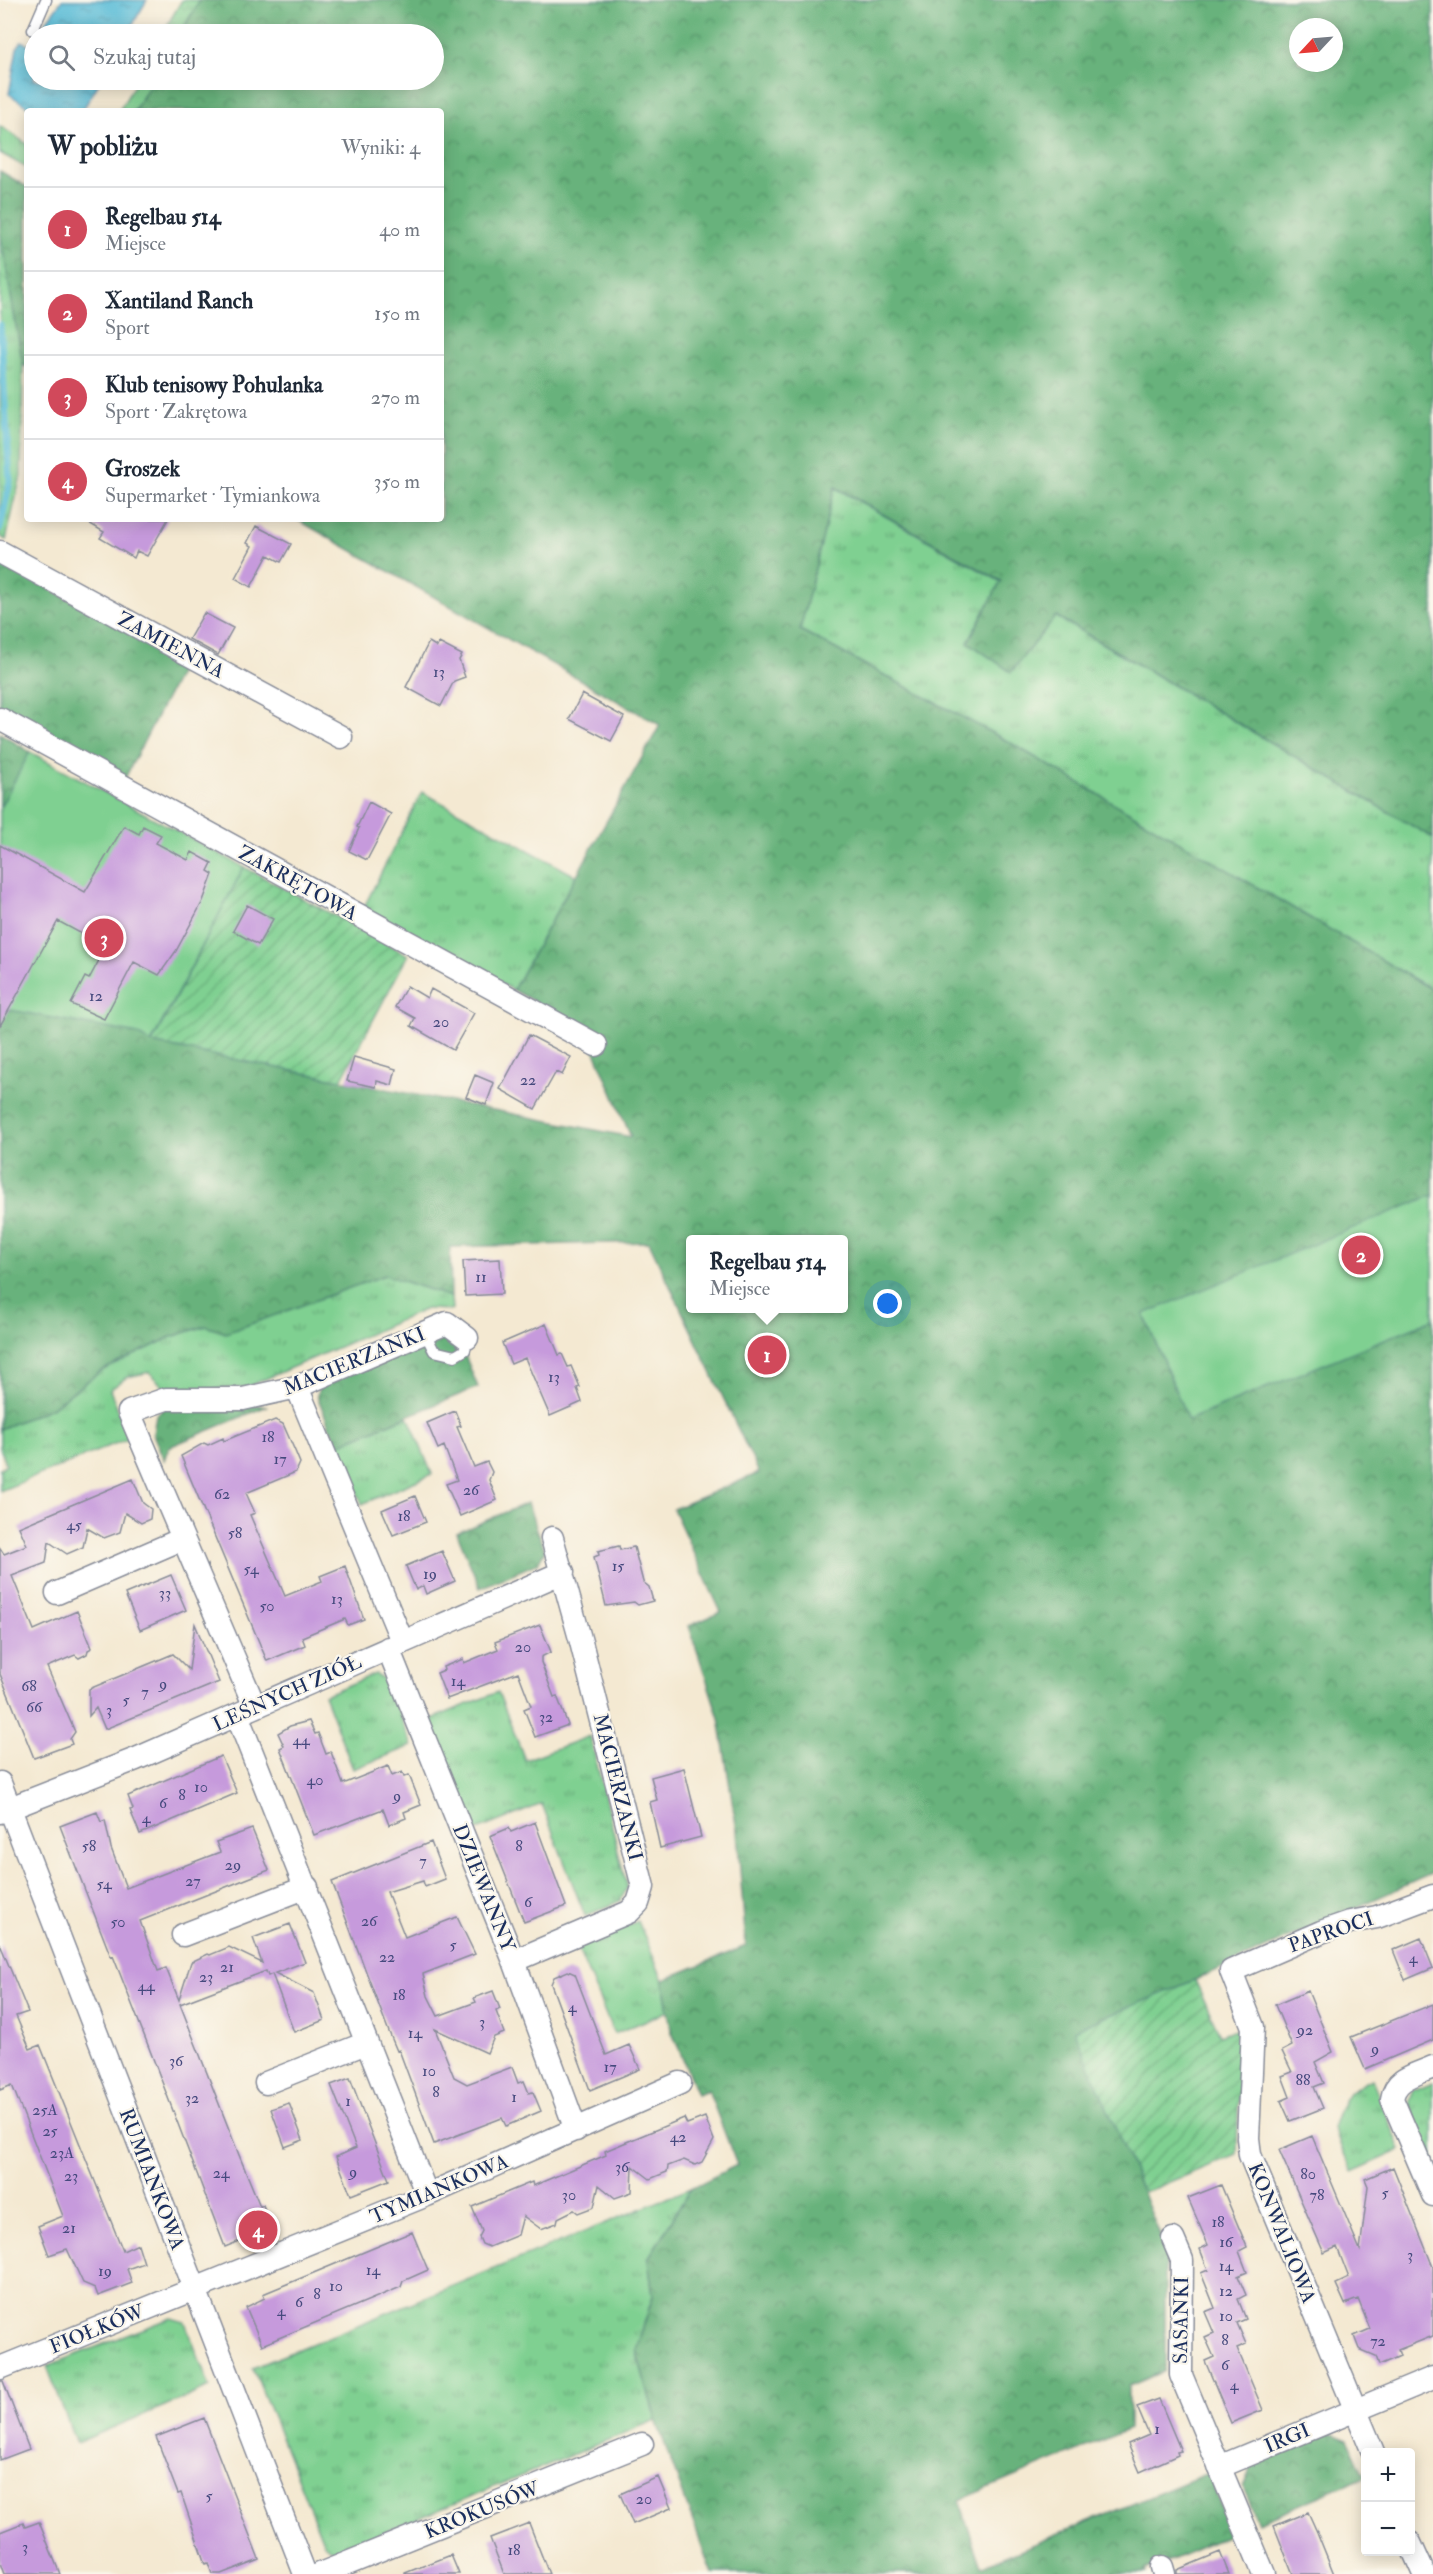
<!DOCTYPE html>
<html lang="pl">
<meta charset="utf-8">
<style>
body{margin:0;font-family:"IM FELL Double Pica",serif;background:#f6f6f7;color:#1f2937}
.controls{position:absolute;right:18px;bottom:18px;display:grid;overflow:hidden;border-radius:6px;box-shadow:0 3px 15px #0003}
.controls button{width:54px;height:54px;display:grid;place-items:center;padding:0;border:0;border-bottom:2px solid #e0e1e3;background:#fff;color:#1f2937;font:30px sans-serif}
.compass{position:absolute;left:1289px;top:18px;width:54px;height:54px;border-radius:50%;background:#fff;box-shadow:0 3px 15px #0003;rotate:244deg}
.you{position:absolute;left:888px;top:1304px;width:21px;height:21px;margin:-15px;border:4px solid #fff;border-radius:50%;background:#1a73e8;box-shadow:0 0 0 9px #1a73e833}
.badge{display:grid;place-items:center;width:39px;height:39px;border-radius:50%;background:#d1495b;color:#fff;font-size:20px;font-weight:700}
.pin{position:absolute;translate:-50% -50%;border:3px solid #fff;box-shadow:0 2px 6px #0006}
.popup{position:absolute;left:686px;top:1235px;width:162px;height:78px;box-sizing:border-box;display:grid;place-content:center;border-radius:6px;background:#fff;filter:drop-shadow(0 2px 4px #0005);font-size:20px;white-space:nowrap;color:#747a83}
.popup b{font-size:22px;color:#1f2937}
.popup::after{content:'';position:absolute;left:50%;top:100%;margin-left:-12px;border:12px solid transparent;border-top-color:#fff}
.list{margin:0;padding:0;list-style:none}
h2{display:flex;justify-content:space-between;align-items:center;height:78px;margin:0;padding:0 24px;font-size:26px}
h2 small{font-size:20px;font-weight:400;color:#747a83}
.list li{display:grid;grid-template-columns:39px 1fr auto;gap:18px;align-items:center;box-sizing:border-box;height:84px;padding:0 24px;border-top:2px solid #e0e1e3}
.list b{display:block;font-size:22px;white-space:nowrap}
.list p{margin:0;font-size:20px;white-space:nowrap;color:#747a83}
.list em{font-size:20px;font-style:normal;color:#747a83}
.icon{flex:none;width:33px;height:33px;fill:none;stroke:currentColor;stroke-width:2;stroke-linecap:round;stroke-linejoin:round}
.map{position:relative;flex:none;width:1433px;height:2574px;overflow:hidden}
.search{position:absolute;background:#fff;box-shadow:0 3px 15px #0003;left:24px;top:24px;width:420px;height:66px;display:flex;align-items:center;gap:15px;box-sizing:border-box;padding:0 21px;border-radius:33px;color:#747a83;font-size:22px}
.panel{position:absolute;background:#fff;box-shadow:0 3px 15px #0003;left:24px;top:108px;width:420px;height:414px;border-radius:6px}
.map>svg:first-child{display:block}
.grass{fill:url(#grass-tufts);stroke:#4d8078;stroke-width:1.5}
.forest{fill:url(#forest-crowns);stroke:#41706c;stroke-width:1.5;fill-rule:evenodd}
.garden{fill:url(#garden-furrows);stroke:#4d8078;stroke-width:1.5}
.pitch{fill:#7fd091;stroke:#4d8078;stroke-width:1.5}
.water{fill:url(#water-ripples);stroke:#3a769a;stroke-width:1.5}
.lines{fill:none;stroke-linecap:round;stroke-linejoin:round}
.stream{stroke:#58bcd7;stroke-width:7}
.building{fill:#c69adc}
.service-casing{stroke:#888c98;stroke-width:13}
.minor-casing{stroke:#888c98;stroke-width:25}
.service{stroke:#fff;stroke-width:10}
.minor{stroke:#fff;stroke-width:22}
.labels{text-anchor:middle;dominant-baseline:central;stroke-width:4.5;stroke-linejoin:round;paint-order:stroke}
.number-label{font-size:16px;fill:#464a7e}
.street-label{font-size:20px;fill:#1b2f5e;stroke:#fbf7ec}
</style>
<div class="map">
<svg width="1433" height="2574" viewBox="0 0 1433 2574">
<defs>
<pattern id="grass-tufts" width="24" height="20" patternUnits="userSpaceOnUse" patternTransform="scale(1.5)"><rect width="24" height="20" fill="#7fd091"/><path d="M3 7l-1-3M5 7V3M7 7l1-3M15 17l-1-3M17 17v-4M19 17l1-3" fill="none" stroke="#67a97a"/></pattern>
<pattern id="forest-crowns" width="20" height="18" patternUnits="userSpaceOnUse" patternTransform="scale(1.5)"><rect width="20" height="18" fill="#67b27b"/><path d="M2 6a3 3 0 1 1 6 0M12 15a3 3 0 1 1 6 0" fill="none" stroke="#549168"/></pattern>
<pattern id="garden-furrows" width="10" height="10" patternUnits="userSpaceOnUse" patternTransform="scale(1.5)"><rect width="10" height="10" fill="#7fd091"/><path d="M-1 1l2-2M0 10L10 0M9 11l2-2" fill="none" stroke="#67a97a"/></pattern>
<pattern id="water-ripples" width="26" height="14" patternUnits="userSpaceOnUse" patternTransform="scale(1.5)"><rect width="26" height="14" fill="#58bcd7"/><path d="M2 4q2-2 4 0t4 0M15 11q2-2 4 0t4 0" fill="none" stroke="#4899b2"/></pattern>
</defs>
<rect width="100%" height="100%" fill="#fbf7ec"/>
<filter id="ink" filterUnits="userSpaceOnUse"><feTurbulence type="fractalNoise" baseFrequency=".0167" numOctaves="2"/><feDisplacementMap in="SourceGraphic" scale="12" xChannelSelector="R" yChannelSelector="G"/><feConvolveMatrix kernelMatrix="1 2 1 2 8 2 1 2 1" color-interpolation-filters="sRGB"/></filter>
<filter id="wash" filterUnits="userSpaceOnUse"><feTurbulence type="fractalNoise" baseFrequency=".008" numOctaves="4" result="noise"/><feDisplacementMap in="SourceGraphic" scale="24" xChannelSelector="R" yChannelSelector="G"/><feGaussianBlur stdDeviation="1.35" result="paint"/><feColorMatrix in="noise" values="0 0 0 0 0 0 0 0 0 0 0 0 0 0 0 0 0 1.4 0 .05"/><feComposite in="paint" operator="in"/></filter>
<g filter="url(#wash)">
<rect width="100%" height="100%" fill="#f4e9d2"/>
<path class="grass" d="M182,0H200L180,34H162Z
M137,80H153L134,111H119Z
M0,126L27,144V168L0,153Z
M0,232L23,365L21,476L6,540L0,536Z
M834,487L1001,582L968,642L1011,672L1055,616L1433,838V990L1009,742L800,630Z
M422,792L576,876L513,990L363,909Z
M385,1275L451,1297L452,1310L426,1309L247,1387L200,1391L164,1388L150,1372L127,1377L110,1390L129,1438L0,1491V1469L6,1464L0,1450V1429L51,1408L101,1371L171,1337L206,1326L313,1300Z
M408,1416L432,1474L362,1504L337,1445Z
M375,1674L387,1681L412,1746L353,1769L324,1695Z
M498,1692L525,1760L590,1736L627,1888L620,1901L585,1916L542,1804L472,1832L429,1720Z
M638,1921L663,1980L668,2011L614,2034L577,1947Z
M1372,2079L1401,2150L1352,2172L1333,2128C1342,2102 1344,2091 1372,2079Z
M1433,2082V2159L1409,2103L1414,2090Z
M691,2188L648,2259L653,2296L636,2350L656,2420L335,2553L324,2544L253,2368Z
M171,2318L185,2322L210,2387L76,2443L47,2366Z"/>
<path class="forest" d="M200,0H1433V838L1056,616L1011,672L968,642L1001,581L835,487L800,630L1009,742L1433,990V1195L1144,1315L1188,1420L1433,1319V1873L1195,1980L1075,2030L1165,2247V2371L1129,2386V2429L959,2500L981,2566L1208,2473L1232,2534L1145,2571L1146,2574H712L656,2420L636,2350L653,2296L648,2259L691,2188L737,2165L708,2090L697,2094L671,2030L663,1980L746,1946L737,1831L719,1718L689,1626L721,1612L673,1509L759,1473L649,1242L450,1247L451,1297L385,1275L226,1333L205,1326L171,1337L101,1371L51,1408L0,1429V1008L138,1034L152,1043L631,1137L586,1030L513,990L660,725L296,519H441V111H134L153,80H434V34H180ZM1298,27H1334V63H1298ZM690,1240H843V1308H690Z
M0,171L27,187V367L23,365L0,232Z
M2,563L185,662L124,780L0,710V568Z
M0,733L30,752L0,808Z
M430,1337L459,1341L478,1387L337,1445L317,1396L320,1382Z
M231,1403L267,1406L169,1447L164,1460L153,1434L156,1415L165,1407Z
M527,1503L545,1550L538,1563L480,1588L457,1533Z
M1330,2433L1348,2440L1365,2477L1258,2522L1243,2487L1252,2465Z"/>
<path class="garden" d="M244,867L408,955L341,1080L152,1043Z
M1195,1980L1220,2035L1240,2027L1237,2154L1143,2193L1074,2030Z"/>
<path class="pitch" d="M30,752L244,867L151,1043L138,1034L0,1008V808Z
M1433,1195V1319L1188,1420L1144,1314Z"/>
<path class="water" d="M62,0H147L127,34H37Z
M34,38V80H101L82,111H34L9,94L17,48L22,41L29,46Z"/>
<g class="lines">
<path class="stream" d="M0,325L10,481L0,528"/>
</g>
<g id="blocks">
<path class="building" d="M82,519H168L147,556L137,551L134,558L100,538L104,532Z
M256,526L291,544L281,562L268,555L251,587L235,578L252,546L247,543Z
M204,613L233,628L218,655L189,639Z
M429,642L437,647L439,643L462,655L459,660L465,677L454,681L441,706L406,687Z
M582,694L624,717L611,741L569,719Z
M369,802L391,814L367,860L349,851L359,828L357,827Z
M124,826L139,834L143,826L161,835L156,843L188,860L192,852L212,863L208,871L213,874L203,901L176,951L159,975L134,962L104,1019L71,1004L85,977L89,979L106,947L58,921L0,1026V845L85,892Z
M247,905L273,919L258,945L233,931Z
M407,986L427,998L431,989L474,1013L453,1050L411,1026L415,1018L395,1007Z
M529,1035L571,1057L562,1075L556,1072L535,1109L500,1089Z
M354,1057L396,1069L392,1085L377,1081L376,1087L347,1081Z
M475,1075L494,1083L486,1105L466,1097Z
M500,1259L502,1294L465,1296L463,1261Z
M546,1324L559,1355L562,1354L568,1367L571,1366L580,1387L577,1388L582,1402L550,1416L525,1358L511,1364L502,1343Z
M455,1411L461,1426L457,1427L474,1467L487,1462L492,1472L489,1480L497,1500L460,1516L446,1484L457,1480L444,1446L438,1449L427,1423Z
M275,1420L283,1424L295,1451L300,1463L296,1472L246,1493L255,1513L250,1515L285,1596L322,1581L320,1576L345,1566L364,1619L348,1625L345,1619L302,1637L305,1645L267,1661L181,1456L204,1443L208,1445L223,1438L224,1441Z
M133,1479L143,1503L151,1509L150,1519L141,1523L125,1513L120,1532L104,1538L87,1528L83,1547L67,1554L49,1542L46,1563L12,1576L34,1630L77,1611L92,1648L88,1650L87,1654L79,1658L75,1655L47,1667L75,1732L70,1739L72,1744L34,1758L0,1674V1548L4,1554L27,1545L19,1527Z
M415,1496L426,1522L393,1535L382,1510Z
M619,1546L620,1550L634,1547L643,1582L649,1587L653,1601L638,1605L634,1602L606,1606L594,1557L599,1555L598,1551Z
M442,1551L455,1581L426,1594L423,1586L416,1590L406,1566Z
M171,1575L186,1610L140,1630L125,1594Z
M195,1624L219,1682L105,1729L96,1708L89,1716V1689L173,1654L189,1670Z
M540,1625L551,1652L541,1657V1662L554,1697L557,1696L568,1725L535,1737L524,1709L531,1706L518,1672L447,1699L437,1673L444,1670L443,1667L463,1659L464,1663L498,1649L495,1642Z
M309,1721L315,1734L318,1733L326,1754L331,1752L343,1784L388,1766L392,1776L402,1772L404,1777L409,1775L421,1805L404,1812L406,1818L389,1825L383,1809L314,1835L280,1748L284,1746L278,1733L290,1726Z
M221,1756L237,1793L140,1834L130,1810L133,1809L128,1796Z
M684,1768L701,1837L660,1848L650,1802L657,1800L651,1777Z
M97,1812L101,1822L105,1820L111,1848L126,1888L220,1852L216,1842L252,1829L269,1870L140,1921L158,1971L166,1968L179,2000L191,1962L208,1954L210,1955L229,1947L262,1963L253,1938L290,1924L305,1962L275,1973L314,1993L324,2020L294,2032L272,1974L268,1976L266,1971L180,2004L239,2155L260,2206L263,2205L272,2228L225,2247L146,2040L113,1956L111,1957L60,1826Z
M535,1822L566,1906L524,1922L490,1836L509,1828L511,1832Z
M431,1842L445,1879L425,1887L423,1881L387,1892L405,1937L457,1917L475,1954L423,1974L428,1996L438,2016L476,2002L474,1998L493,1991L500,2009L496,2011L504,2033L494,2037L487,2053L435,2029L454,2077L467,2084L512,2067L518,2083L524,2081L529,2093L533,2092L541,2111L506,2126L502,2118L434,2144L399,2050L397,2051L389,2032L332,1882Z
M1421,1938L1433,1968L1405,1980L1393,1950Z
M0,1944L28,2012L16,2016L30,2049L40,2045L123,2251L138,2244L144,2263L127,2269L132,2283L98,2296L95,2288L83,2283L67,2249L49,2255L38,2226L63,2216L12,2085L0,2090Z
M568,1971L575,1974L606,2055L629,2045L640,2069L590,2090L551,1984L554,1977Z
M1308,1991L1333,2052L1315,2062L1324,2083L1314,2087L1323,2108L1290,2121L1281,2101L1290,2097L1282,2076L1292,2072L1282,2051L1292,2046L1275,2005Z
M1433,2004V2040L1365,2069L1351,2037Z
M350,2078L389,2180L351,2195L336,2157L356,2148L331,2085Z
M289,2103L303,2140L285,2147L271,2109Z
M705,2117L714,2140L702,2162L695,2165L684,2160L668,2166L667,2172L650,2179L633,2166L632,2192L615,2198L599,2185L594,2207L578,2213L574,2210L558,2218L557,2223L541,2229L523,2216L518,2235L489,2247L482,2244L479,2237L482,2231L472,2207L532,2182L533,2186L606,2155L605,2151L684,2118L687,2124Z
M1312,2136L1360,2250L1368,2186L1365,2179L1393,2167L1433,2267V2336L1398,2350L1400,2356L1379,2365L1376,2356L1359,2349L1354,2336L1370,2329L1358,2299L1345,2304L1336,2284L1349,2278L1337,2247L1324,2253L1279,2150Z
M1221,2185L1247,2247L1239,2251L1247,2272L1238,2276L1246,2295L1238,2299L1246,2319L1237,2323L1246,2344L1237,2348L1263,2410L1231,2423L1205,2361L1214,2357L1205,2337L1214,2333L1205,2312L1215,2308L1201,2273L1208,2270L1200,2249L1208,2245L1188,2198Z
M412,2232L428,2270L403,2281L401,2287L262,2345L246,2307L265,2298L263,2294Z
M0,2381H3L29,2449L0,2460Z
M1159,2399L1181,2451L1177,2452L1178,2455L1140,2472L1128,2444L1149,2435L1137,2407Z
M204,2418L259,2559L221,2574H212L208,2563L205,2564L181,2493L178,2494L156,2437Z
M658,2477L671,2508L633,2524L620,2494Z
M1308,2512L1317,2532L1334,2574H1293L1274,2526Z
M39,2522L60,2574H4L0,2563V2532L23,2523L25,2527Z
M529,2523L549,2574H504L490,2538Z
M1220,2552L1229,2574H1177V2570Z
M451,2555L459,2574H405V2573Z"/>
</g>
</g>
<g filter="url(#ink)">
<use href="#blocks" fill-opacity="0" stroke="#888c98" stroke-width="1.5"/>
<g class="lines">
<defs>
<path id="service" d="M33,30L46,0
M425,1333L434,1351L455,1356L465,1350L467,1338"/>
<path id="minor" d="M0,552L341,737
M0,719L596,1045
M297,1387L402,1641
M57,1593L182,1539
M388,1648L514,1961L576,2130
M255,1707L129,1412L166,1399H243L297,1387L447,1323L467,1338
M237,1715L427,2195
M0,1783L305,2574
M0,1812L136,1759L563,1572
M183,1935L307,1887
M514,1961L629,1912L638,1903L643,1887L581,1642L552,1538
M1433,2067C1415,2075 1395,2078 1392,2099L1433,2195
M266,2083L366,2043
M1173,2239L1182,2260L1181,2375L1264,2574
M0,2368L427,2195L680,2083
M1373,2452L1250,2155L1248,2138L1253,2027L1231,1971L1321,1932L1350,1922L1377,1917L1433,1896
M1219,2467L1433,2378
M1410,2543L1424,2574
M1162,2567L1164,2574
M320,2574L642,2444"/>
</defs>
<use href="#service" class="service-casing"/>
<use href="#minor" class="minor-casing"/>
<use href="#service" class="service"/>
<use href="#minor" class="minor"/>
</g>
</g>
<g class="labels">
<g class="number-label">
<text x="439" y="672">13</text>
<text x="96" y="996">12</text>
<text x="441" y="1022">20</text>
<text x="528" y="1080">22</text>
<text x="481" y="1277">11</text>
<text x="554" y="1377">13</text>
<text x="268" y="1437">18</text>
<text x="280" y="1459">17</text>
<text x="471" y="1490">26</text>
<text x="222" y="1494">62</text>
<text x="404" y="1516">18</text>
<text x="74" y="1525">45</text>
<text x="235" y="1533">58</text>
<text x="618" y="1566">15</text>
<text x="251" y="1569">54</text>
<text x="430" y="1574">19</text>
<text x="165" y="1593">33</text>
<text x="337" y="1599">13</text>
<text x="267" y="1606">50</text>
<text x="523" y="1647">20</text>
<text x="458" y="1681">14</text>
<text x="163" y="1684">9</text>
<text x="29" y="1686">68</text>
<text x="145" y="1692">7</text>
<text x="126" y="1700">5</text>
<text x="34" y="1707">66</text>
<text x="109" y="1710">3</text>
<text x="546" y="1717">32</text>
<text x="301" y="1740">44</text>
<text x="315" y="1780">40</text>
<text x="201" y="1787">10</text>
<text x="182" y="1795">8</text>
<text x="397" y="1796">9</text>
<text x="163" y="1803">6</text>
<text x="146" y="1818">4</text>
<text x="89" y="1846">58</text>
<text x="519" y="1846">8</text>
<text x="423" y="1861">7</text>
<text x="233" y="1865">29</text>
<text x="193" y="1881">27</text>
<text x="104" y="1884">54</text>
<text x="528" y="1902">6</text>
<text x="369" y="1921">26</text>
<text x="118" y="1922">50</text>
<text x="453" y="1945">5</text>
<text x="387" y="1957">22</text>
<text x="1413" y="1958">4</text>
<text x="227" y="1967">21</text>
<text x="206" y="1977">23</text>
<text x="146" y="1986">44</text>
<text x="399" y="1995">18</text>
<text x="572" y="2007">4</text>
<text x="482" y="2022">3</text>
<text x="1305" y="2030">92</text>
<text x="415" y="2033">14</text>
<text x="1375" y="2049">9</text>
<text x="176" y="2061">36</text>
<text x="610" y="2067">17</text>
<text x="429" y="2071">10</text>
<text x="1303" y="2080">88</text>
<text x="436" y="2092">8</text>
<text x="514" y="2097">1</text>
<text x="192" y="2098">32</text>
<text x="348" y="2101">1</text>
<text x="45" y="2110">25A</text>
<text x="50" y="2131">25</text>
<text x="678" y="2137">42</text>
<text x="62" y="2153">23A</text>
<text x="622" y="2167">36</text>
<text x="353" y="2172">9</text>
<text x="221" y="2173">24</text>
<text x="1308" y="2174">80</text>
<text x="71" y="2176">23</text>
<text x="1385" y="2193">5</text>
<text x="569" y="2195">30</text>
<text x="1317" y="2195">78</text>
<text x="1218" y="2222">18</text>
<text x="69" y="2228">21</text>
<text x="1226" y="2242">16</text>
<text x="1410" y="2255">3</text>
<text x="1226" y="2266">14</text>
<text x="373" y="2270">14</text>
<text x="105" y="2271">19</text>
<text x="336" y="2286">10</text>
<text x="1226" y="2291">12</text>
<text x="317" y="2294">8</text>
<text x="299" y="2302">6</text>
<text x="281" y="2311">4</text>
<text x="1226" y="2316">10</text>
<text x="1225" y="2340">8</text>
<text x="1378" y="2341">72</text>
<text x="1225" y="2365">6</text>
<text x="1234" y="2385">4</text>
<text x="1157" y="2429">1</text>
<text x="209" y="2496">5</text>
<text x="644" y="2499">20</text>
<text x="25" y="2547">3</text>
<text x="514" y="2550">18</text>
</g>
<g class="street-label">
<text transform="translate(171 645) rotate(28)">ZAMIENNA</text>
<text transform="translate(298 883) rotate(29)">ZAKRĘTOWA</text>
<text transform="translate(354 1361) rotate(-22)">MACIERZANKI</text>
<text transform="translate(287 1693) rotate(-24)">LEŚNYCH ZIÓŁ</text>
<text transform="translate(618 1787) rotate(76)">MACIERZANKI</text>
<text transform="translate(484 1888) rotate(68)">DZIEWANNY</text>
<text transform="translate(1331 1932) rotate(-19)">PAPROCI</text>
<text transform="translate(152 2179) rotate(69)">RUMIANKOWA</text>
<text transform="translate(439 2189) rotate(-23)">TYMIANKOWA</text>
<text transform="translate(1282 2233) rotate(68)">KONWALIOWA</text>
<text transform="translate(1181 2320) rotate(-89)">SASANKI</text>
<text transform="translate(97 2329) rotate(-22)">FIOŁKÓW</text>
<text transform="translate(1287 2438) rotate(-23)">IRGI</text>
<text transform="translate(482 2510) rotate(-22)">KROKUSÓW</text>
</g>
</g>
</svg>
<div class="controls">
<button>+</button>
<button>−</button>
</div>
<svg class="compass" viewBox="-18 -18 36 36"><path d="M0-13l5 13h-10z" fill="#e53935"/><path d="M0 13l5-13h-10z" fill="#747a83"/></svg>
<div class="you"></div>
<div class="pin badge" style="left:767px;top:1355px">1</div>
<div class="popup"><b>Regelbau 514</b>Miejsce</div>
<div class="pin badge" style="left:1361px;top:1255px">2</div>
<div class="pin badge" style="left:104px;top:938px">3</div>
<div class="pin badge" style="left:258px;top:2230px">4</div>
<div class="search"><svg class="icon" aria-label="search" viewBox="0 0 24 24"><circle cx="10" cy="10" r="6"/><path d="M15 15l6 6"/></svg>Szukaj tutaj</div>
<section class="panel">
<h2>W pobliżu<small>Wyniki: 4</small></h2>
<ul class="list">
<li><span class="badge">1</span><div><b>Regelbau 514</b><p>Miejsce</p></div><em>40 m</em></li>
<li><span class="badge">2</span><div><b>Xantiland Ranch</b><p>Sport</p></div><em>150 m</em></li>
<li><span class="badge">3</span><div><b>Klub tenisowy Pohulanka</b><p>Sport · Zakrętowa</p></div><em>270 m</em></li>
<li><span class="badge">4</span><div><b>Groszek</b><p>Supermarket · Tymiankowa</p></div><em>350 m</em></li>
</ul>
</section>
</div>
